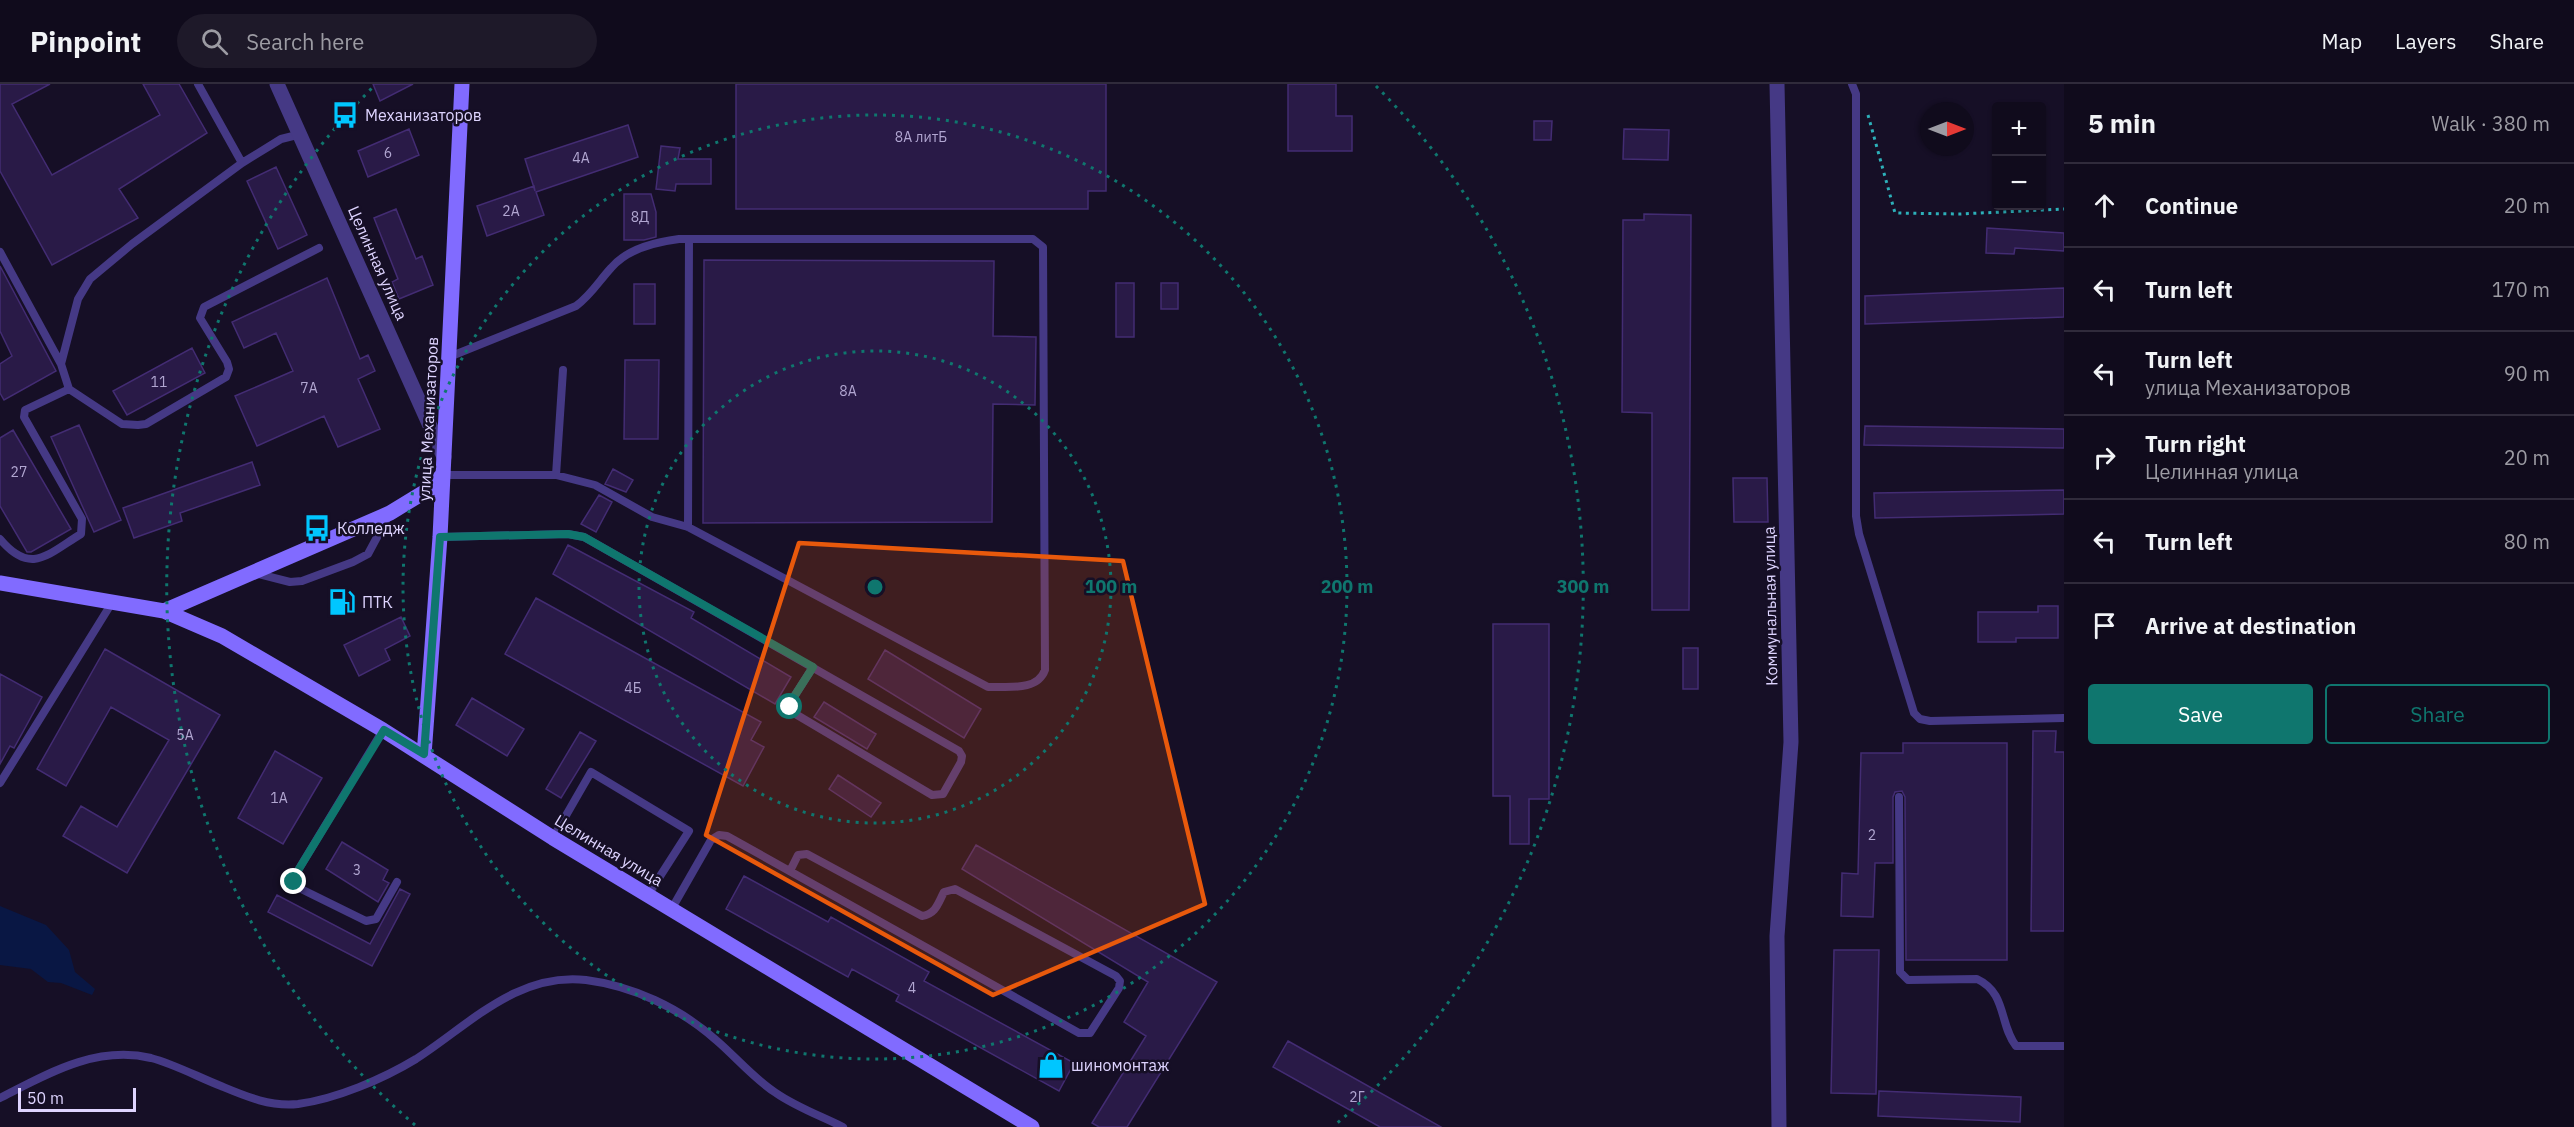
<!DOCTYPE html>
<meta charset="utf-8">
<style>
body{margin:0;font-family:"IBM Plex Sans",sans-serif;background:#1e1929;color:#f1f3f6}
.controls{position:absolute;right:18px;top:18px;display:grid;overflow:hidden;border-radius:6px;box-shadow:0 2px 4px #0004}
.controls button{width:54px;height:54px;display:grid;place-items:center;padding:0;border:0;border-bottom:2px solid #302b3b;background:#100b1c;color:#f1f3f6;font:30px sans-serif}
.compass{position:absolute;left:1920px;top:18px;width:54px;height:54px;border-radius:50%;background:#100b1c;box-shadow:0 2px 4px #0004;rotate:90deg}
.scale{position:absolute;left:18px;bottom:15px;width:118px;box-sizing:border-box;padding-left:6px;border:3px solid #ded4ff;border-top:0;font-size:16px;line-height:21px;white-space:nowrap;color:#ded4ff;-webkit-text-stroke:4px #160f26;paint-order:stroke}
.stop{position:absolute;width:18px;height:18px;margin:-14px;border:4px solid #0f766e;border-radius:50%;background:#fff}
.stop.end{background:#0f766e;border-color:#fff;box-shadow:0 2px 6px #0008}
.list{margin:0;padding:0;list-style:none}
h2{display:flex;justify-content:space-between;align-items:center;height:78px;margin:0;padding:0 24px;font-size:26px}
h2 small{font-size:20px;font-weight:400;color:#9c9ba3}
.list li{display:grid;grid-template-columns:39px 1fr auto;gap:18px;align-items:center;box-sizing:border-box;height:84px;padding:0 24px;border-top:2px solid #302b3b}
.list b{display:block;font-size:22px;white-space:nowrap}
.list p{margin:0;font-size:20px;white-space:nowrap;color:#9c9ba3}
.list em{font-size:20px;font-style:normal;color:#9c9ba3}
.actions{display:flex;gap:12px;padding:18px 24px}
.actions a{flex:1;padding:14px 0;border:2px solid #0f766e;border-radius:6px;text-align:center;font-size:21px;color:#0f766e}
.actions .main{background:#0f766e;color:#fff}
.icon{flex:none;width:33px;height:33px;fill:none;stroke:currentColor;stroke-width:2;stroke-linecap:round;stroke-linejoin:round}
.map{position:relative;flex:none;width:2064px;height:1043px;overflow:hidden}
header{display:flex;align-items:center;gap:36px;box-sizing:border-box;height:84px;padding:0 30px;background:#100b1c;border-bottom:2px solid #302b3b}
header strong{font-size:28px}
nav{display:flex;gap:33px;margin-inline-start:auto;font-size:21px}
.search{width:420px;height:54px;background:#1e1929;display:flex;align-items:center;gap:15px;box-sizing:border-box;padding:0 21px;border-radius:33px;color:#9c9ba3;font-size:22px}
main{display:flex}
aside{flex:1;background:#100b1c}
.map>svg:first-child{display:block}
.water{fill:#091744}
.building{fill:#291a47;stroke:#432c73;stroke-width:1.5}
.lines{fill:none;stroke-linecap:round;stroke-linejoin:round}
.path{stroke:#2db0b9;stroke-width:3;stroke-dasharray:3 4.5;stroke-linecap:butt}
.lane{stroke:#453985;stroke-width:8}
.street{stroke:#453985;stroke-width:15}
.secondary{stroke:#816bff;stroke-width:15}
.route{stroke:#0f766e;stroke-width:8}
.marked{fill:#e8590c;fill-opacity:0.2;stroke:#e8590c;stroke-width:4.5;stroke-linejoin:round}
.ring{fill:none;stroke:#0f766e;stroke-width:3;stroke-dasharray:3 6}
.labels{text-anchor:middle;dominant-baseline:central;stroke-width:5;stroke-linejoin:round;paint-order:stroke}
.number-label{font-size:14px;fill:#b1a6d1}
.poi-label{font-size:16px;fill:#ded4ff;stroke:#160f26;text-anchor:start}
.street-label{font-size:16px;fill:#ded4ff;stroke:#160f26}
.centre{fill:#0f766e;stroke:#160f26;stroke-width:3}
.ring-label{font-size:18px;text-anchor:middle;font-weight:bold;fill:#0f766e;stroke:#160f26;stroke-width:5;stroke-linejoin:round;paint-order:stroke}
</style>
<header>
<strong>Pinpoint</strong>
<div class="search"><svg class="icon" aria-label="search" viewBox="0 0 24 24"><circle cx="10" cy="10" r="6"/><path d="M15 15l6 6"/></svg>Search here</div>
<nav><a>Map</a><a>Layers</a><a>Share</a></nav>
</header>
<main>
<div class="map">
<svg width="2064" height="1043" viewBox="0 0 2064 1043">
<rect width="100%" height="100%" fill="#160f26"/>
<path class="water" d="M0,822L46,841L69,866L75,888L95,905L92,911L61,899L48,898L31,885L0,881Z"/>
<path class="building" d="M0,0H50L12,20L52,91L160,31L143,0H179L207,49L119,105L138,134L52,181L0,87Z
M373,0H413L380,17Z
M736,0H1106V107H1088V125H736Z
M1288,0H1336V32H1352V67H1288Z
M1534,37H1552L1551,56H1534Z
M628,41L638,73L536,108L544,131L487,152L477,122L534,102L535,107L525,75Z
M409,45L419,71L368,93L358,67Z
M1624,45L1669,46L1668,76L1623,75Z
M661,62L680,64L678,75H711V100H676L675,107L656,105Z
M276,83L307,151L278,165L247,97Z
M624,110H651L656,128V153L644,156H624Z
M396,125L416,175L422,172L433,201L399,215L392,198L398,195L374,134Z
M1644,130L1691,131L1689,526H1652V329L1622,328L1623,136H1644Z
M1987,144L2064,149V167L2015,164L2014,170L1986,169Z
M704,176L994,177L993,252L1036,253L1035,321L993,320L992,438L703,439Z
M0,182L56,287L4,316L0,309V280L12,272L0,247Z
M327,194L360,275L368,271L375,287L358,295L380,345L338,363L324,332L257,362L235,312L293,287L276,249L244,264L232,238Z
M1116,199H1134V253H1116Z
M1161,199H1178V225H1161Z
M634,200H655V240H634Z
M2064,204V233L1865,240V212Z
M192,264L205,289L127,331L113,307Z
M625,276H659L658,355H624Z
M79,341L121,436L94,448L51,353Z
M1865,342L2064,345V364L1864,361Z
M13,346L71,445L31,468H27L0,422V354Z
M252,378L260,401L180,429L182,437L134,454L123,424Z
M613,385L633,396L626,408L605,400Z
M1733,394H1767L1768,438H1734Z
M2064,406V430L1875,434L1874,409Z
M599,411L612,418L596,448L581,440Z
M568,461L694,528L691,534L791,593L775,620L553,490Z
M536,514L761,638L751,656L764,663L743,702L505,570Z
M2038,522H2058V554H2016V558H1978V528H2038Z
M401,533L410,552L385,565L390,576L359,592L344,561Z
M1493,540H1549V715H1529V760H1510V712H1493Z
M1683,564H1698V605H1683Z
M105,565L220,631L127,789L63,752L81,722L117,743L169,656L111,623L66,702L37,685Z
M885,566L981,625L964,654L868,595Z
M0,590L42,613L14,664L10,662L0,680Z
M472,614L524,645L507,672L456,641Z
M824,618L876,650L867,665L814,633Z
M2033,647H2056L2055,668H2064V847H2031Z
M580,648L596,657L561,714L546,705Z
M1903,659H2007V876H1906L1905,713L1902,707L1895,708L1893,713V779H1875L1873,833L1841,832L1842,789L1858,790L1861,669H1903Z
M275,667L322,694L283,760L238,734Z
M838,691L881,719L871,733L829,705Z
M342,758L388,786L383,796L389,799L378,818L326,785Z
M976,761L1217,898L1127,1043H1099L1092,1039L1146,952L1124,938L1148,898L962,785Z
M744,792L828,838L831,833L929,888L924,897L1074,979L1059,1007L896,917L899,911L852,885L848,893L726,825Z
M400,805L410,810L372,882L268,828L277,811L370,860Z
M1834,866H1879L1876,1010L1831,1009Z
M1288,957L1441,1043H1380L1273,983Z
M1879,1007L2021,1013L2020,1038L1878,1032Z"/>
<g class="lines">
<path class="path" d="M1868,31L1895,129L1960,130L2064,125"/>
<path class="lane" d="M198,0L242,79
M1852,0L1856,10V432L1859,450L1914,629L1920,635L1930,637L2064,634
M0,168L61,280
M69,305L122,340L138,341L146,340L226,293L229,285L227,278L200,234L204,223L319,164
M442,391H556L595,401L652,433L688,443L988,603C1007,602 1037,608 1045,586L1043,163L1033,155H679C655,158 627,165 611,184C599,197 591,211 576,222L449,273
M556,391L563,286
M688,443L689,155
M440,453L568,450L584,453L959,667L962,672L961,678L943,710L932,711L792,628L790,619L813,583
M0,455C31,492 48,470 81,450L82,435L24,333L25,326L69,305L61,280L78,215L90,195L132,160L242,79L281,55L301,50
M254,489L290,498L302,497L353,478L368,470L390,429
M383,646L294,793L295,802L366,837L376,835L397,798
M0,699L113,517
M1899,713L1900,888L1908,896L1977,895C2007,909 1999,940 2016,962H2064
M553,754L591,688L689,747L648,811
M671,826L711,756L719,751L727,752L1079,949H1090L1119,904L1120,897L1116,892L955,805L944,808C938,819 936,830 922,832L807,770L798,771L790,787
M0,1014C47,990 96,961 151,974C174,980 198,993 221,1002C245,1012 270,1023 298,1020C336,1015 383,995 416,975C469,941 517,888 586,896C633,902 680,924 716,956C736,973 754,995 776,1009C796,1023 821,1032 843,1043"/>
<path class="street" d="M277,0L444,373
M1777,0L1791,658L1777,852L1779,1043"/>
<path class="secondary" d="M0,499L164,527L222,552L383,646L553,754L1032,1043
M164,527L390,429L431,404L442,391
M424,671L440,453L462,0"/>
</g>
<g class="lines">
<path class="route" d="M294,798V793L384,646L424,670L440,453L568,450L584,453L813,583L790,619V623"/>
</g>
<path class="marked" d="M799,459L1123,477L1205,820L993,911L706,751Z"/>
<g class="ring">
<circle cx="875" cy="503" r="236"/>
<circle cx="875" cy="503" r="472"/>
<path d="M415 1041A708 708 0 0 1 374 2M1376 2A708 708 0 0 1 1335 1041"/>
</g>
<defs>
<symbol id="bus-bare" viewBox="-9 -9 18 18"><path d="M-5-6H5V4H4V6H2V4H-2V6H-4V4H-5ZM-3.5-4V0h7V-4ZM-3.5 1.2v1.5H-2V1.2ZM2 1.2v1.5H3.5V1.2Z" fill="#00c6ff" stroke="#160f26" stroke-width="2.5" paint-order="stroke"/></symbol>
<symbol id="fuel-bare" viewBox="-9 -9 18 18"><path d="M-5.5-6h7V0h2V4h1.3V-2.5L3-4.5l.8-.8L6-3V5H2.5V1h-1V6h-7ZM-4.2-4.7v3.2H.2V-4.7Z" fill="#00c6ff" stroke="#160f26" stroke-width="2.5" paint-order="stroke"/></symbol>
<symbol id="shop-bare" viewBox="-9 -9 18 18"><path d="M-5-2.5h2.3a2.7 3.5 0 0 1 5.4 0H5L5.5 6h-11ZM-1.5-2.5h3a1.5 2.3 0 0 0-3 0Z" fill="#00c6ff" stroke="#160f26" stroke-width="2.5" paint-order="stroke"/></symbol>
</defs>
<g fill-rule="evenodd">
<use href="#bus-bare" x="326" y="12" width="38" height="38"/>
<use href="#bus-bare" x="298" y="425" width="38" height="38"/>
<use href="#fuel-bare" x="323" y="499" width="38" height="38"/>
<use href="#shop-bare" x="1032" y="962" width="38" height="38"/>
</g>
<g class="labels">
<g class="number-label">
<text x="921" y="53">8А литБ</text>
<text x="388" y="69">6</text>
<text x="581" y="74">4А</text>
<text x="511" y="127">2А</text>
<text x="640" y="133">8Д</text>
<text x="159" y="298">11</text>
<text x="309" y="304">7А</text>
<text x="848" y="307">8А</text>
<text x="19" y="388">27</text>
<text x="633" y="604">4Б</text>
<text x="185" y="651">5А</text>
<text x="279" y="714">1А</text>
<text x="1872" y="751">2</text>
<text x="357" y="786">3</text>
<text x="912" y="904">4</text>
<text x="1357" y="1013">2Г</text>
</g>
<g class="poi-label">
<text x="365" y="31">Механизаторов</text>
<text x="337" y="444">Колледж</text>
<text x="362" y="518">ПТК</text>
<text x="1071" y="981">шиномонтаж</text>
</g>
<g class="street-label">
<text transform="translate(378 179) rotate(66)">Целинная улица</text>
<text transform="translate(428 335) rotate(-87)">улица Механизаторов</text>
<text transform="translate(1770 522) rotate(-91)">Коммунальная улица</text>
<text transform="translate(609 766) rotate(31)">Целинная улица</text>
</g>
</g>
<circle cx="875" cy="503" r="9" class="centre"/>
<g class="ring-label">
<text x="1111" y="509">100 m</text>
<text x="1347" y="509">200 m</text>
<text x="1583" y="509">300 m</text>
</g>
</svg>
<div class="controls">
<button>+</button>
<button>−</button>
</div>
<svg class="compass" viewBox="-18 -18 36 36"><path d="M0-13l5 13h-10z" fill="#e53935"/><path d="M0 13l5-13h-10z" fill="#9c9ba3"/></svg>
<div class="scale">50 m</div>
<div class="stop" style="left:790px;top:623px"></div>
<div class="stop end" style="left:294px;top:798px"></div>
</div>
<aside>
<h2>5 min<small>Walk · 380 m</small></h2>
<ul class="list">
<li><svg class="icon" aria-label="ahead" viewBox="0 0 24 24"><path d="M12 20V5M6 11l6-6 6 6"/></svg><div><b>Continue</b></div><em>20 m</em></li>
<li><svg class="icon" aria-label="left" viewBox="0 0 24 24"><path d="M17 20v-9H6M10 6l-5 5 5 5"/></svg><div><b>Turn left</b></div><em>170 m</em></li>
<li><svg class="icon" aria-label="left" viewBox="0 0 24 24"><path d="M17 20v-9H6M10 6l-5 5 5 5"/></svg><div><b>Turn left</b><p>улица Механизаторов</p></div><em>90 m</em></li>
<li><svg class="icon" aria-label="right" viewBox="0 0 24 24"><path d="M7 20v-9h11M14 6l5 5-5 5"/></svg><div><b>Turn right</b><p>Целинная улица</p></div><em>20 m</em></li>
<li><svg class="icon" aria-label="left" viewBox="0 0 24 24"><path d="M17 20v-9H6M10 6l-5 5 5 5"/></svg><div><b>Turn left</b></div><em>80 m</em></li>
<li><svg class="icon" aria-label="arrive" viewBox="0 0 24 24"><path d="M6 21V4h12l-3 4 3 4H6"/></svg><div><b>Arrive at destination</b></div></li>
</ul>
<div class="actions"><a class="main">Save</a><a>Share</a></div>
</aside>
</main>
